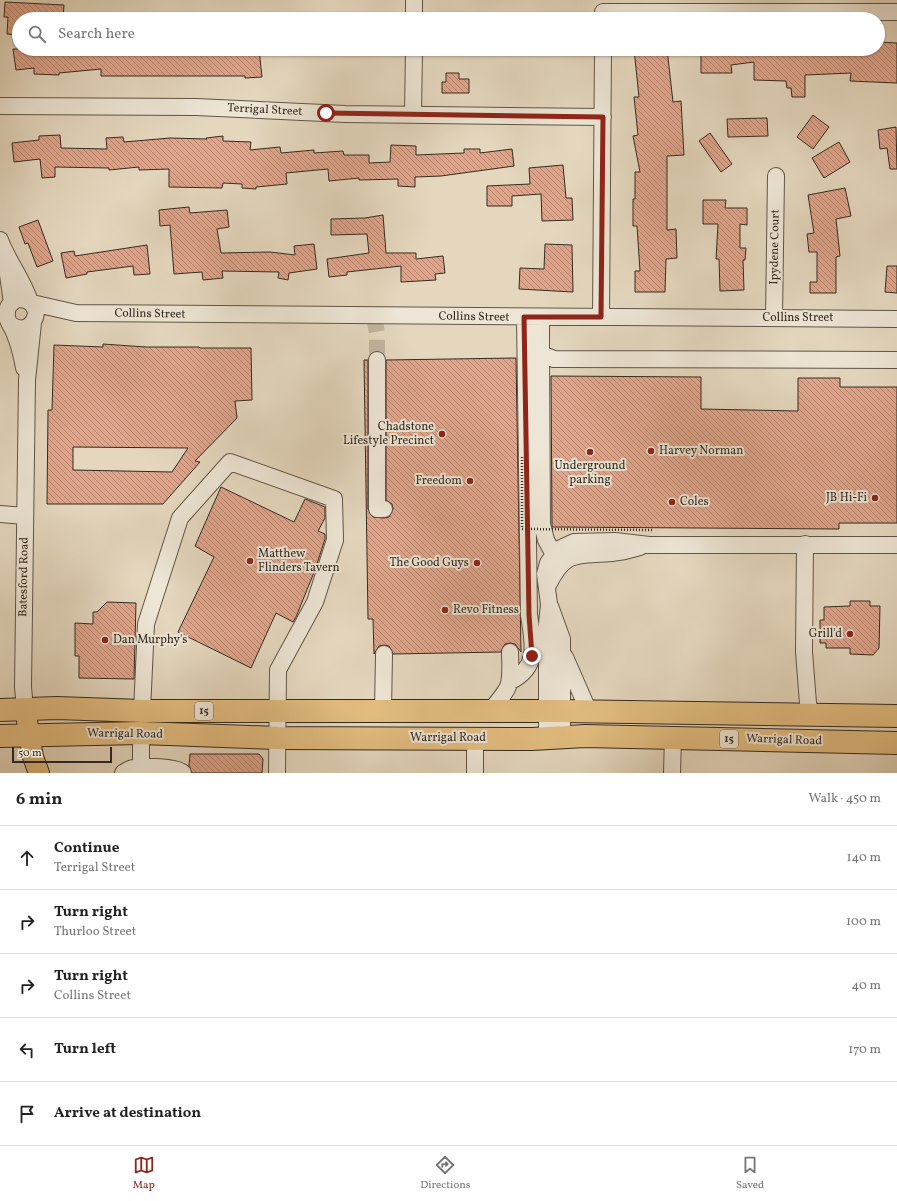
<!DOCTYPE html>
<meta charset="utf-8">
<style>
body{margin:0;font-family:Vollkorn,serif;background:#f2f2f2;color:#222}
.scale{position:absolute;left:12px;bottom:10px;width:100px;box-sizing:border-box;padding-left:4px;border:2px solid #342a20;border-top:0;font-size:11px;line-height:14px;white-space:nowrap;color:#342a20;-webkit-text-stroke:3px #ede5d5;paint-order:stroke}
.stop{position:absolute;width:12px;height:12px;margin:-9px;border:3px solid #8f2418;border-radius:50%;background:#fff}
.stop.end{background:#8f2418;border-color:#fff;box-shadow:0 1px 4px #0008}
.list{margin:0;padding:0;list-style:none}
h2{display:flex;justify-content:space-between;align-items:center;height:52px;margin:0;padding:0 16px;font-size:17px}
h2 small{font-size:13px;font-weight:400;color:#767676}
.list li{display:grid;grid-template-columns:26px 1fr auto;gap:12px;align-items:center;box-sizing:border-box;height:64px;padding:0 16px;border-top:1px solid #e0e0e0}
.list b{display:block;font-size:15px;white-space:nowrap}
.list p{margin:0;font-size:13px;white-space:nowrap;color:#767676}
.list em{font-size:13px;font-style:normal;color:#767676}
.icon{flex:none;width:22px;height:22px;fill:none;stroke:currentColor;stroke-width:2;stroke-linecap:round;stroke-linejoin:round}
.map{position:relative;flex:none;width:897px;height:773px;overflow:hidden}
.search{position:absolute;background:#fff;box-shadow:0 1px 3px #0004;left:12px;right:12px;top:12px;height:44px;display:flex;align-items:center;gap:10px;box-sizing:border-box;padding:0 14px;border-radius:22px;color:#767676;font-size:15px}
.sheet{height:372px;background:#fff}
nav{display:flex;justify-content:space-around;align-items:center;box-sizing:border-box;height:56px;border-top:1px solid #e0e0e0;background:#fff;font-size:11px;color:#767676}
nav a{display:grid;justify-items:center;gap:2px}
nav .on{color:#8f2418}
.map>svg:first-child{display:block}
.building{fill:url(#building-back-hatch);stroke:#342a20;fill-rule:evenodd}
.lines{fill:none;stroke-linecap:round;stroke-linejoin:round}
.minor-tunnel{stroke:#c1b49e;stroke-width:16;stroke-dasharray:16 8;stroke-linecap:butt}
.minor-casing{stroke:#605548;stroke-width:18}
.major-casing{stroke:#342a20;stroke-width:22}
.highway-casing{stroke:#342a20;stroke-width:24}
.minor{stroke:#ede5d5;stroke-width:16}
.major{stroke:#e2bc7f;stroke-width:20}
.highway{stroke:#e2bc7f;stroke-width:22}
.path-bridge{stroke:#342a20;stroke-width:2.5;stroke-dasharray:1 2;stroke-linecap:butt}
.route{stroke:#8f2418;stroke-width:5}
.poi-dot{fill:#8f2418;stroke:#ede5d5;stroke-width:1.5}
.labels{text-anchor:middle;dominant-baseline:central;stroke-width:4;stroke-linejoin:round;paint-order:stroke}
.shield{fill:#ede5d5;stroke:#6c6256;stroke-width:1}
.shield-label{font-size:11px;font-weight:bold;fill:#342a20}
.street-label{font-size:12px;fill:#342a20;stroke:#ede5d5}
.poi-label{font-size:12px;fill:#342a20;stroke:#ede5d5;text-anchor:end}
</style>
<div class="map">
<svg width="897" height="773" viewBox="0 0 897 773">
<defs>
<pattern id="building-back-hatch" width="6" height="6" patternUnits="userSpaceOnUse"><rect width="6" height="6" fill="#e0a48a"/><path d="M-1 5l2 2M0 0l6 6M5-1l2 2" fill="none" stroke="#b68670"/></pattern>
</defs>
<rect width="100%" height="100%" fill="#e4d7be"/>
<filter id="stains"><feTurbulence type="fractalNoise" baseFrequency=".005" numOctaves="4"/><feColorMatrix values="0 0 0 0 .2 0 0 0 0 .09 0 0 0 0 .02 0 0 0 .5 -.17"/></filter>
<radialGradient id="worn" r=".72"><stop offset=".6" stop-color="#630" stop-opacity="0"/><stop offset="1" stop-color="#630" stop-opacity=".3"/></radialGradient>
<path class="building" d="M5,2L64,5L63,19H19V35L7,34L8,17H4Z
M878,42L897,43V83L850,81L851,73L805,75V97H792L791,88H787L786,81L754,80V62L731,65L732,73H701V49H739V52L790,54V49H878Z
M13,49H60L59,55L105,50L199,54V49H259L262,77L245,78V76H101V69L59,73V75L34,74V68L16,70Z
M634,49H667L673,102L681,101L684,155L667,156V230L676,229L677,258L666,259L665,292H635V271H640L637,226H633V199H635V172H640L633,136L638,135L634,97H639Z
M446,73H459V79H469V93H442V82H446Z
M813,115L829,127L813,149L797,137Z
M767,118L768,136L728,137L727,119Z
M896,127L897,169H890L887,148L880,149L878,130Z
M710,133L732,164L721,172L699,141Z
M60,135L61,148L107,149L106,138L123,137L124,142L170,138L207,139L206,138L223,136V141L251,142L250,150L280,147L281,153L314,150V153L343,151L344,155H369V163L390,162L391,145L416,146V155L464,153V149H480V153L512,149L514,166L441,176L415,177V187L398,186V179L359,180V178L329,181L328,169L286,173L287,184L256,187V189L242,188V184L223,183L222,188L169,187V169L139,170V167L109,170V168L55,167V177L42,178L40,159L14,162L12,143L39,140V136Z
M839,142L850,162L824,178L812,158Z
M563,165L566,198H572L573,220L542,221L541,194L512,196V206H487V186L530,184L529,168Z
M845,188L851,216L836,219L840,256L836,257V293H810V282H817V252H809L807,234L814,233L808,195Z
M703,200H726L725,208H747V225L740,224V248H746L745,260H743L744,290L720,291L719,259H716L718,224H703Z
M189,207L190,213L227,210L229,227L217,229L221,253L270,252L295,255L294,246L314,244L317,269L289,273L288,280L278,278L279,272L222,271L223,278L203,280L202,272L174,274L170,225L160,226L159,210Z
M383,215L386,253H416V259L443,256L445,273L435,274L436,280L401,282V266L347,272V275L329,277L327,259L369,253L367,234L331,235V219L365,218Z
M38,220L53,261L37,267L28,243L25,244L19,227Z
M545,244L572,245L573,292L519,289L520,268L544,269Z
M147,245L150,274L134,275L133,266L87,272V274L66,278L61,253L74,251L75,256Z
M887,266H897V293L885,292Z
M103,344L146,347H199L200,348H251L252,400L235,401L237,418L195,461L200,462L163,504H47L48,410H52L54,345L103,347ZM73,447L188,448L172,472L73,470Z
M516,358L521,652L515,644L510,643L505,644L501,652L393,654L389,646L384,645L379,646L374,654L373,619H368L364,360H368V509L373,517L384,518L389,517L393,509L392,504L386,500V360Z
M551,376L701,377V409L798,411V378H840V387H897V523H839V529L552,527Z
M221,487L294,522L305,499L325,507V518L318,531L325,534V539L315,570L296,617L293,622L276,613L251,668L178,632L214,557L195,546Z
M850,601H870V606H880L879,648L873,655L850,654V648H826V643H820V620H824V607L850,606Z
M107,602L136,603L134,679L79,678V656H75V623L93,624V612H97Z
M190,754H259L263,759L262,773H192L189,766Z"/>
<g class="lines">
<path class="minor-tunnel" d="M374,316L377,333V360"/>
<defs>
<path id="minor" d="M603,12H897
M414,19V0
M0,106L196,107L345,114L603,117
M413,114L414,49
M0,240C8,262 23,279 30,302
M6,260L12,303
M32,303L76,313L897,319
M541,317V354L554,359L897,360
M601,317L603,49
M774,318L776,176
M11,325C23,333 35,326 36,312C31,293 5,296 7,316C7,321 12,327 14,332C19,344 22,356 24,368
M541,354L542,524L546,540L553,553
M377,360V509H384
M0,514L25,516
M805,544L804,652L808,703L811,715
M548,585C566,549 577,556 612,553C622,552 631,550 640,547
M550,606L562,639V737
M565,657L589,712
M511,681C540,666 533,643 529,615L525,317
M25,709L23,687L27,380L33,323
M142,711L146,624L180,518L230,462L334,499L335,540L315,602L278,670L277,773
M383,711L384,654
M490,711C512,685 511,687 510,652
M547,738V624L549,604L545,574L548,563L557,550L574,542L615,541L649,545H897
M141,767V733
M123,773C126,771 130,768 134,768C143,766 178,766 183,773
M475,773V738
M672,773L673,737"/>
<path id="major" d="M25,709L33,757L39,773"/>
<path id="highway" d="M0,710L57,708L142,711H562L897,716
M0,736L141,733L278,738L532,739L585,736L897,743"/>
</defs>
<use href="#minor" class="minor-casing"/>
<use href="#major" class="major-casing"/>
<use href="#highway" class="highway-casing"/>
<use href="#minor" class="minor"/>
<use href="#major" class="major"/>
<use href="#highway" class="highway"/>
<path class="path-bridge" d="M522,457V529L654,530"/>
</g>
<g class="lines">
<path class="route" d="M326,113L603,117L601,317H524L529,615L532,656"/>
</g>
<g class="poi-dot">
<circle cx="442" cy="434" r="4"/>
<circle cx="651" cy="451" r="4"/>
<circle cx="590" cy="452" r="4"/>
<circle cx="470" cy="481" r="4"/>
<circle cx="875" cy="498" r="4"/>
<circle cx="672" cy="502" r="4"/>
<circle cx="250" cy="561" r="4"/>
<circle cx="477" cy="563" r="4"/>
<circle cx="445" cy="610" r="4"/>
<circle cx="850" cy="634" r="4"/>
<circle cx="105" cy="640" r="4"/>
</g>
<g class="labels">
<g class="shield">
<rect x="195" y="702" width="18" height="18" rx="3"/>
<rect x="720" y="730" width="18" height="18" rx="3"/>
</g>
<g class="shield-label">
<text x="204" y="711">15</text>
<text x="729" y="739">15</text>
</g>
<g class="street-label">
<text transform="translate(265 110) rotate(3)">Terrigal Street</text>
<text transform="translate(775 247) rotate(-89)">Ipydene Court</text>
<text transform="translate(150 314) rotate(1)">Collins Street</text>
<text transform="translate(474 317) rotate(1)">Collins Street</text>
<text x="798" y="318">Collins Street</text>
<text transform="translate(24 577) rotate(-89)">Batesford Road</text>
<text transform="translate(125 734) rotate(1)">Warrigal Road</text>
<text x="448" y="738">Warrigal Road</text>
<text transform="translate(784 740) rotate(2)">Warrigal Road</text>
</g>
<g class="poi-label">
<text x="434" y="427">Chadstone<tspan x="434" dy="14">Lifestyle Precinct</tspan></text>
<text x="659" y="451" text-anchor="start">Harvey Norman</text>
<text x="590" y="466" text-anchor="middle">Underground<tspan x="590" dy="14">parking</tspan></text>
<text x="462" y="481">Freedom</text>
<text x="867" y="498">JB Hi-Fi</text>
<text x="680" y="502" text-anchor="start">Coles</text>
<text x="258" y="554" text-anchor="start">Matthew<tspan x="258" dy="14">Flinders Tavern</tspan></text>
<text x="469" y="563">The Good Guys</text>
<text x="453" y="610" text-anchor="start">Revo Fitness</text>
<text x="842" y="634">Grill'd</text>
<text x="113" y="640" text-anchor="start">Dan Murphy's</text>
</g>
</g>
<rect width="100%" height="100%" filter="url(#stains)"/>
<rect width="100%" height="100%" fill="url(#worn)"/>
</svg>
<div class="scale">50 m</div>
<div class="stop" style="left:326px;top:113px"></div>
<div class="stop end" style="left:532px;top:656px"></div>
<div class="search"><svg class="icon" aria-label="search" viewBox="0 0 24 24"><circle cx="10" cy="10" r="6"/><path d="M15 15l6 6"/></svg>Search here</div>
</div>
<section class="sheet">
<h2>6 min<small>Walk · 450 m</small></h2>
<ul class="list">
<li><svg class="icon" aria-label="ahead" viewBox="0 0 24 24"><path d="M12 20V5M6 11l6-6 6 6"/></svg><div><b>Continue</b><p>Terrigal Street</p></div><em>140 m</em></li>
<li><svg class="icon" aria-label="right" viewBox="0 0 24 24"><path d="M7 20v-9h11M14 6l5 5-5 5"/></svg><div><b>Turn right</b><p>Thurloo Street</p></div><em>100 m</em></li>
<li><svg class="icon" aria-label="right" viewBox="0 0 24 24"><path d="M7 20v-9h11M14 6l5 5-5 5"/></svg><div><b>Turn right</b><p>Collins Street</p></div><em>40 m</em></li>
<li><svg class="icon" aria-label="left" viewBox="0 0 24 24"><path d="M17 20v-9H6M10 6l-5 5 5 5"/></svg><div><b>Turn left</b></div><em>170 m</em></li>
<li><svg class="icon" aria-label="arrive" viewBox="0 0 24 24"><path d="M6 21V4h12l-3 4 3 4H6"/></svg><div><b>Arrive at destination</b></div></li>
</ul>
</section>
<nav>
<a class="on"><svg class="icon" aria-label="map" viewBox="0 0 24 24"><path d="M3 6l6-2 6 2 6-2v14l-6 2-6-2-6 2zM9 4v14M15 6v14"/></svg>Map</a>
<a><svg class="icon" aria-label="directions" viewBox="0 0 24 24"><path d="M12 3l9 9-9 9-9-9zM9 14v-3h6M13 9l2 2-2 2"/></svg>Directions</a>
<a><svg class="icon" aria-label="saved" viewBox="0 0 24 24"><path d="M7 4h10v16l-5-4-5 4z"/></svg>Saved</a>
</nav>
